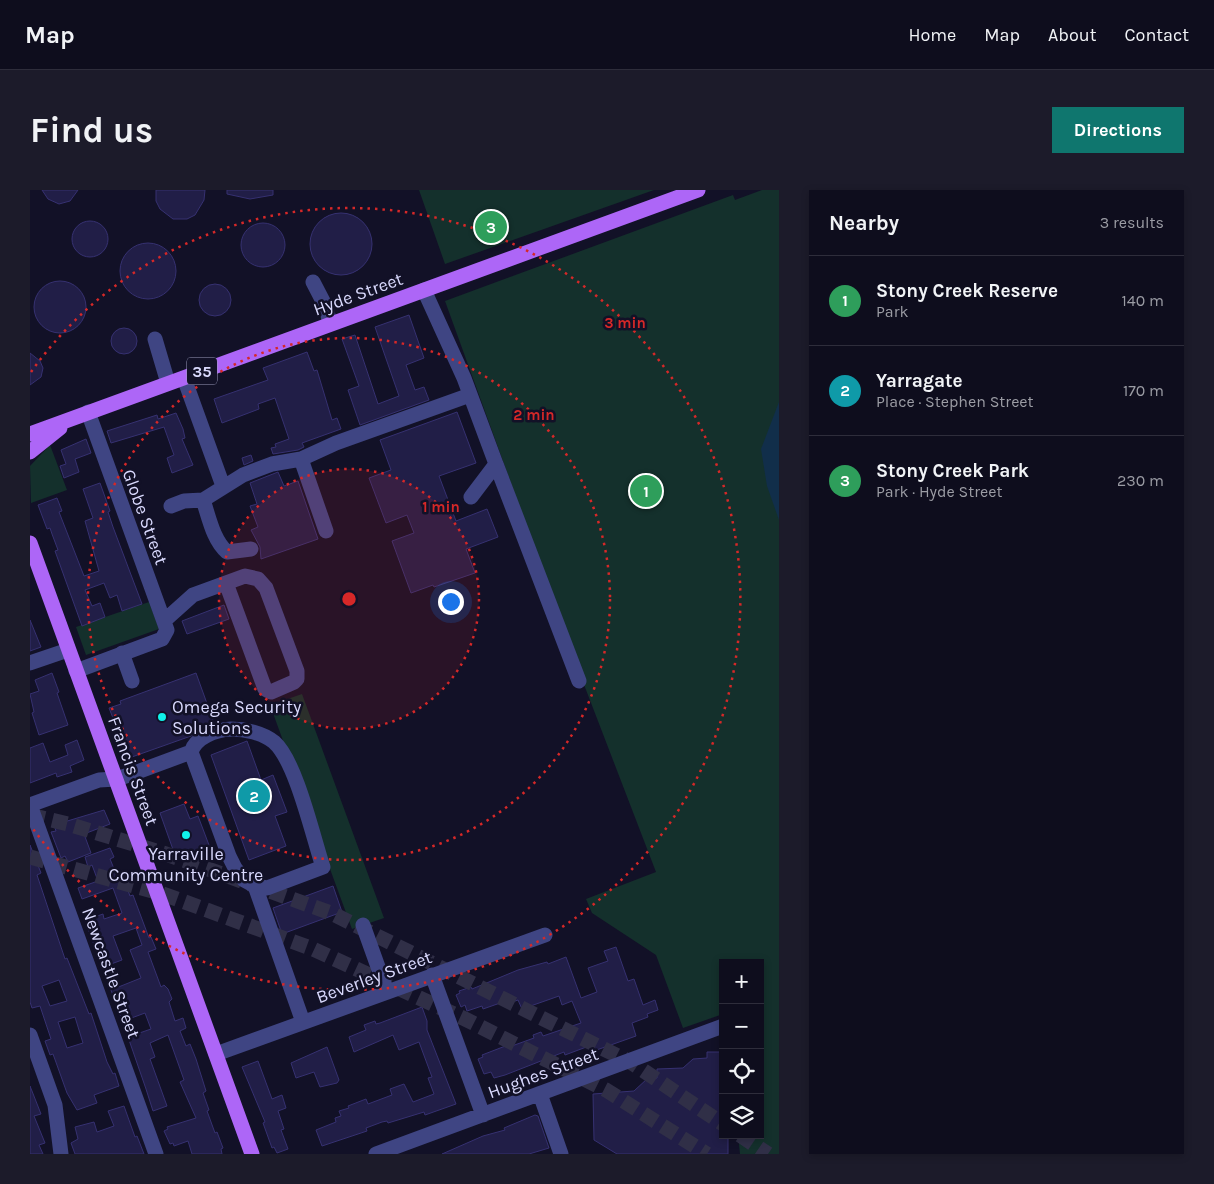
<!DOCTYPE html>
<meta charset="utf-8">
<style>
body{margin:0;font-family:Karla,sans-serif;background:#1c1b2a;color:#f1f3f6}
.controls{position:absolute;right:15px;bottom:15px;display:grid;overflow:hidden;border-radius:0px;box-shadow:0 2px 8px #0003}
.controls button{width:45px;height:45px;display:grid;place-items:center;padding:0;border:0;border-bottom:1px solid #2e2d3b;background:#0e0d1d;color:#f1f3f6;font:25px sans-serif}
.you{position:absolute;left:420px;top:411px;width:18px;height:18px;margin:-12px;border:4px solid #fff;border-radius:50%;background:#1a73e8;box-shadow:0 0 0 8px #1a73e833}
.badge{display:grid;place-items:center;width:32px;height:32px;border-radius:50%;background:#0f766e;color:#fff;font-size:16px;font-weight:700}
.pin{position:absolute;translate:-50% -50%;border:2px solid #fff;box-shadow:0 1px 5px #0006}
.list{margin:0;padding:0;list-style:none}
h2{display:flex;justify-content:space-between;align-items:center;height:65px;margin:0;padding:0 20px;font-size:21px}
h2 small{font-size:16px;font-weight:400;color:#9b9ca4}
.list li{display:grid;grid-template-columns:32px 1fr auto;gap:15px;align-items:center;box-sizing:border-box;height:90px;padding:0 20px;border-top:1px solid #2e2d3b}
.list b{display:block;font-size:19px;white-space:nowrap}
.list p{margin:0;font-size:16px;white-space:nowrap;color:#9b9ca4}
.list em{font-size:16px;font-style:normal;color:#9b9ca4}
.icon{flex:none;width:28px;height:28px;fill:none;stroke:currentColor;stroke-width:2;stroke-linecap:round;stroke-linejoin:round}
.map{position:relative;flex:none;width:749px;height:964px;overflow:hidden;border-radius:0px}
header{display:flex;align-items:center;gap:30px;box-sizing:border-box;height:70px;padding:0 25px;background:#0e0d1d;border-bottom:1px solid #2e2d3b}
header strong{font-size:24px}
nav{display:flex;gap:28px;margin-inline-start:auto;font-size:18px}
.intro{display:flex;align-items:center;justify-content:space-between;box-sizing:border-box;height:120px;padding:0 30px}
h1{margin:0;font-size:35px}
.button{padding:12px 22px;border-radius:0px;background:#0f766e;color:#fff;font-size:18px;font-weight:700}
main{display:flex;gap:30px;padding:0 30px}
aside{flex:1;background:#0e0d1d;border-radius:0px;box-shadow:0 2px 8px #0003}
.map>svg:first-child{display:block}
.green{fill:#14302c}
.water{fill:#112e4a}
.building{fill:#211e47;stroke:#363171;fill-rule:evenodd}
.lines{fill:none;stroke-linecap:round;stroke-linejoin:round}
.highway-tunnel{stroke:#302f47;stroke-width:15;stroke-dasharray:15 8;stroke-linecap:butt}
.minor{stroke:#3f4583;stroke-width:15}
.major{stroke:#ad66f7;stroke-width:15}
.ring{fill:none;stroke:#d62828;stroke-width:2.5;stroke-dasharray:2.5 5}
.poi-dot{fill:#10f2ea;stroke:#121127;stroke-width:2}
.labels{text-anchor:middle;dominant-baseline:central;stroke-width:5;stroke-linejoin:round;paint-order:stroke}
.shield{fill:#121127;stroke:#9d9dbd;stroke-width:1}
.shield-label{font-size:16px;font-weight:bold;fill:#d9d9fd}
.street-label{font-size:18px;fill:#d9d9fd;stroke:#121127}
.poi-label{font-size:18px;fill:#d9d9fd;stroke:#121127;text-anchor:start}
.centre{fill:#d62828;stroke:#121127;stroke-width:2.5}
.ring-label{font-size:15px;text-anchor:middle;font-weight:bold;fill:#d62828;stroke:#121127;stroke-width:5;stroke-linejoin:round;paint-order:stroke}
</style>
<header>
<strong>Map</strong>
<nav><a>Home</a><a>Map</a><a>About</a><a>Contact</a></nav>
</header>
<div class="intro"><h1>Find us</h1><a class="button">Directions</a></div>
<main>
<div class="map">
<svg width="749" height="964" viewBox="0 0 749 964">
<rect width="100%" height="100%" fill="#121127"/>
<path class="green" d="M389,0H624L415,74Z
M732,0H749V964H710L708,945H730V773H693V824L653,838L626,765L562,723L556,709L626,682L553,492L415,111L703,5L705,10Z
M20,255L37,300L1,313L0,276Z
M119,412L129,439L56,465L46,437Z
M272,504L354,728L322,739L240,515Z"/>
<path class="water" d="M749,212V330L737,296L731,259Z"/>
<path class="building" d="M12,0H48L40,11L29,14L18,9Z
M126,0H175L174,10L165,25L157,29H143L130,19L126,11Z
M197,0H243V5L220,9L197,4Z
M280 54a31 31 0 1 1 62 0a31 31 0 1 1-62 0Z
M42 49a18 18 0 1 1 36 0a18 18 0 1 1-36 0Z
M211 55a22 22 0 1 1 44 0a22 22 0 1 1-44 0Z
M90 81a28 28 0 1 1 56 0a28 28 0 1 1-56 0Z
M4 117a26 26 0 1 1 52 0a26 26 0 1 1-52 0Z
M169 110a16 16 0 1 1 32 0a16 16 0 1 1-32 0Z
M379,125L394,168L376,175L385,200L394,197L399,210L330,235L318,200L329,196L312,149L325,145L348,214L369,206L345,137Z
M81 151a13 13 0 1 1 26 0a13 13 0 1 1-26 0Z
M277,162L284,181L287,180L302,230L307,228L311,239L272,253L274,257L268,260L243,264L241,258L246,257L245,254L259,249L245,208L228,214L229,219L192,233L184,209L238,190L233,178Z
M0,163L10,171L13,178L11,187L0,195Z
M427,222L446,273L409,286L426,331L457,319L468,347L436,359L445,383L404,397L403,395L381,403L362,351L384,343L377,325L356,333L339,288L361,280L350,250Z
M146,223L153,239L155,248L152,249L163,275L142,283L137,268L144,265L134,237L81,253L77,241L127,225L128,229Z
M56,249L61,263L45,269L49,282L34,288L30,276L36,274L31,260Z
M221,265L223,271L214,275L212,268Z
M248,282L254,296L268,291L288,349L231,369L230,357L221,340L228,337L220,316L227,314L220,293Z
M70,293L80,321L78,322L83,337L112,414L92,421L87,405L80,408L74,393L55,400L62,416L70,413L75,427L52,436L25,361L28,360L22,344L20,338L17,339L8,315L27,308L32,321L29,322L54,386L69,381L55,331L63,328L53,299Z
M194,415L199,429L157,444L152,431Z
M0,430L11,457L0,461Z
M22,483L29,502L27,503L38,535L9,545L2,523L4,522L0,504L9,501L5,490Z
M166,483L184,533L161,546L99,568L79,518L91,514L90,511Z
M47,550L54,570L40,576L42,582L27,587L26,583L0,593V558L13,553L20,572L38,565L35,555Z
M217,551L231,590L243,585L257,622L245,626L256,656L219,670L181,565Z
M154,614L160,629L168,626L182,663L168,669L165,661L146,668L130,623Z
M74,620L80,634L54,644L61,663L38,672L35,666L31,668L21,642L26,641L24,635Z
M0,655L11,683L7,685L35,769L37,768L59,824L61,823L77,872L83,884L85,883L89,896L64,905L67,913L47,920L37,903L23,864L20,865L15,851L21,849L10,816L2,818L0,812ZM29,790L37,811L20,816L12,796ZM45,827L53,853L37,858L28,832Z
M80,658L84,667L80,669L87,686L90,685L95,699L97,698L100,706L103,705L119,748L121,747L126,759L118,762L131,797L134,795L138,799L142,809L139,812L145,831L153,828L156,838L150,841L156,856L160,854L166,869L176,901L173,903L179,920L177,921L185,943L187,942L193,958L191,959L192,964H162L158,951L144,956L143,953L140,954L134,941L138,939L137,937L166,928L150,892L154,890L138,845L120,853L125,867L120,869L137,916L123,921L116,899L98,847L121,839L115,823L96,830L95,828L92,830L81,800L111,788L100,760L112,755L106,738L83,746L92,770L81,774L77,771H70L56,733L60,732L59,729L73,724L74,729L92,723L83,698L52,709L48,698L68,691L62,675L58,677L55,667Z
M303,696L312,722L252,744L243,718Z
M586,757L598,791L604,789L613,815L625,810L628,820L617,824L618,827L602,833L606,846L561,862L559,856L535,865L534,862L475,885L464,888L461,882L454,884L448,869L453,867L452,865L478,855L479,857L504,848L503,845L511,842L513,846L551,833L542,811L532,815L529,806L492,819L488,810L474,815L473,812L453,819L452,816L437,821L435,815L431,817L426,805L430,803L429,801L441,797L442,799L488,780L517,772L518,774L536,767L551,808L567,802L558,778L578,771L574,761Z
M392,817L397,831V840L426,914L395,925L394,922L358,933L357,931L352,932L336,938L337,941L292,956L286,940L306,932L305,928L311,926L309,921L319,918L318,916L336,909L338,914L362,905L360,899L374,894L383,912L404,904L398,888L402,887L389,852L369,860L363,845L324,862L319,847L336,840L334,835L345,831L346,834L350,833Z
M297,857L309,890L307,893L290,897L284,882L266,888L261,873Z
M677,862H693V945H698V964H587L564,950L563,904L604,901L618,888H627V879L653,878L663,869L677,868Z
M228,871L242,909L252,905L256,918L248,921L254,939L251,940L258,959L247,963L244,957L242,958L233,933L235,932L212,877Z
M0,896L11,924L4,926L15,953L9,955L13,964H0Z
M94,916L105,947L107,946L114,964H45L41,953L48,949L45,937L64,932L67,942L84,936L78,921Z
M505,925L508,926L519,958L499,964H412L453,946L475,940L474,938Z"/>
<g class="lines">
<path class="highway-tunnel" d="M0,625L38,634L136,664L301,723L602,873L693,934
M0,667L133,704L283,759L435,829L576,900L677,964
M710,945L738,964"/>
<path class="minor" d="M283,92L296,117L300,134
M394,100L434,188L466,274L441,307
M125,149L138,193
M154,188L193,296
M271,269L296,341
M466,274L549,491
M173,310L213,285L242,274L271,269L306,253L440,205
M141,316L154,311L173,310C179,327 183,350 197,362L221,359
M134,431L163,405L215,386L228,389L236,398L267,481V489L264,492L241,502L235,499L196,393
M92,463L102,491
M0,473L38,460
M46,481L132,449L137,440L58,222
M201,539C215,539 233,543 244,552C266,571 283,647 293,677L237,698L225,696L214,690L205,678L199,666L161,562C166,547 185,540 201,539Z
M0,615L126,964
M0,615L69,590L86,589L99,585L161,562
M225,696L273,832
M333,735L357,802
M402,785L453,925
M0,845L25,915L31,964
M186,864L515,745
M510,904L531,964
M346,964L693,836"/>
<path class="major" d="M0,244L668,0
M0,262L30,238
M0,353L222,964"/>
</g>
<circle cx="319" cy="409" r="130" fill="#d62828" fill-opacity=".12"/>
<g class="ring">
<circle cx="319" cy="409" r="130"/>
<circle cx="319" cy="409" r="261"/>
<path d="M1 182A391 391 0 1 1 1 636"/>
</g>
<g class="poi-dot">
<circle cx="132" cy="527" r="5"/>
<circle cx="156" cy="645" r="5"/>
</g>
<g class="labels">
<rect class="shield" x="157" y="167.5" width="30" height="27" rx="4"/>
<g class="shield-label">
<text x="172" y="181">35</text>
</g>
<g class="street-label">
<text transform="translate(328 104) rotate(-20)">Hyde Street</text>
<text transform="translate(115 327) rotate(70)">Globe Street</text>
<text transform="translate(103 581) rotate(70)">Francis Street</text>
<text transform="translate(81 783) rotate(70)">Newcastle Street</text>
<text transform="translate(344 787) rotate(-20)">Beverley Street</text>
<text transform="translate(513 883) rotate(-20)">Hughes Street</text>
</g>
<g class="poi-label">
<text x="142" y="517">Omega Security<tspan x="142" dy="21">Solutions</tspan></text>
<text x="156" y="664" text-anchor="middle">Yarraville<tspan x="156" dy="21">Community Centre</tspan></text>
</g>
</g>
<circle cx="319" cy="409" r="8" class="centre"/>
<g class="ring-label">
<text x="595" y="138">3 min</text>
<text x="504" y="230">2 min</text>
<text x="411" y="322">1 min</text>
</g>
</svg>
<div class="controls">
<button>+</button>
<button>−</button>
<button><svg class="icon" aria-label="locate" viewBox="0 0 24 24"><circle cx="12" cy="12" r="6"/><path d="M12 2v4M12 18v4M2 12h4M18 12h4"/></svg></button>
<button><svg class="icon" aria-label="layers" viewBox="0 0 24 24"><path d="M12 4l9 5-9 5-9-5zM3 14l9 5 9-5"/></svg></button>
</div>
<div class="you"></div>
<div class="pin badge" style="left:616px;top:301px;background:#2e9e5b">1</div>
<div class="pin badge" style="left:224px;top:606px;background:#0f9aa8">2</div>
<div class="pin badge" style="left:461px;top:37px;background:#2e9e5b">3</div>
</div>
<aside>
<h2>Nearby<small>3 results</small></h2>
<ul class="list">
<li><span class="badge" style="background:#2e9e5b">1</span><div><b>Stony Creek Reserve</b><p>Park</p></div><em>140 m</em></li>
<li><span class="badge" style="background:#0f9aa8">2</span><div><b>Yarragate</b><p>Place · Stephen Street</p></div><em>170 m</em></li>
<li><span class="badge" style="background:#2e9e5b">3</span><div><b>Stony Creek Park</b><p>Park · Hyde Street</p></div><em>230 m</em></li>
</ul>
</aside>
</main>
